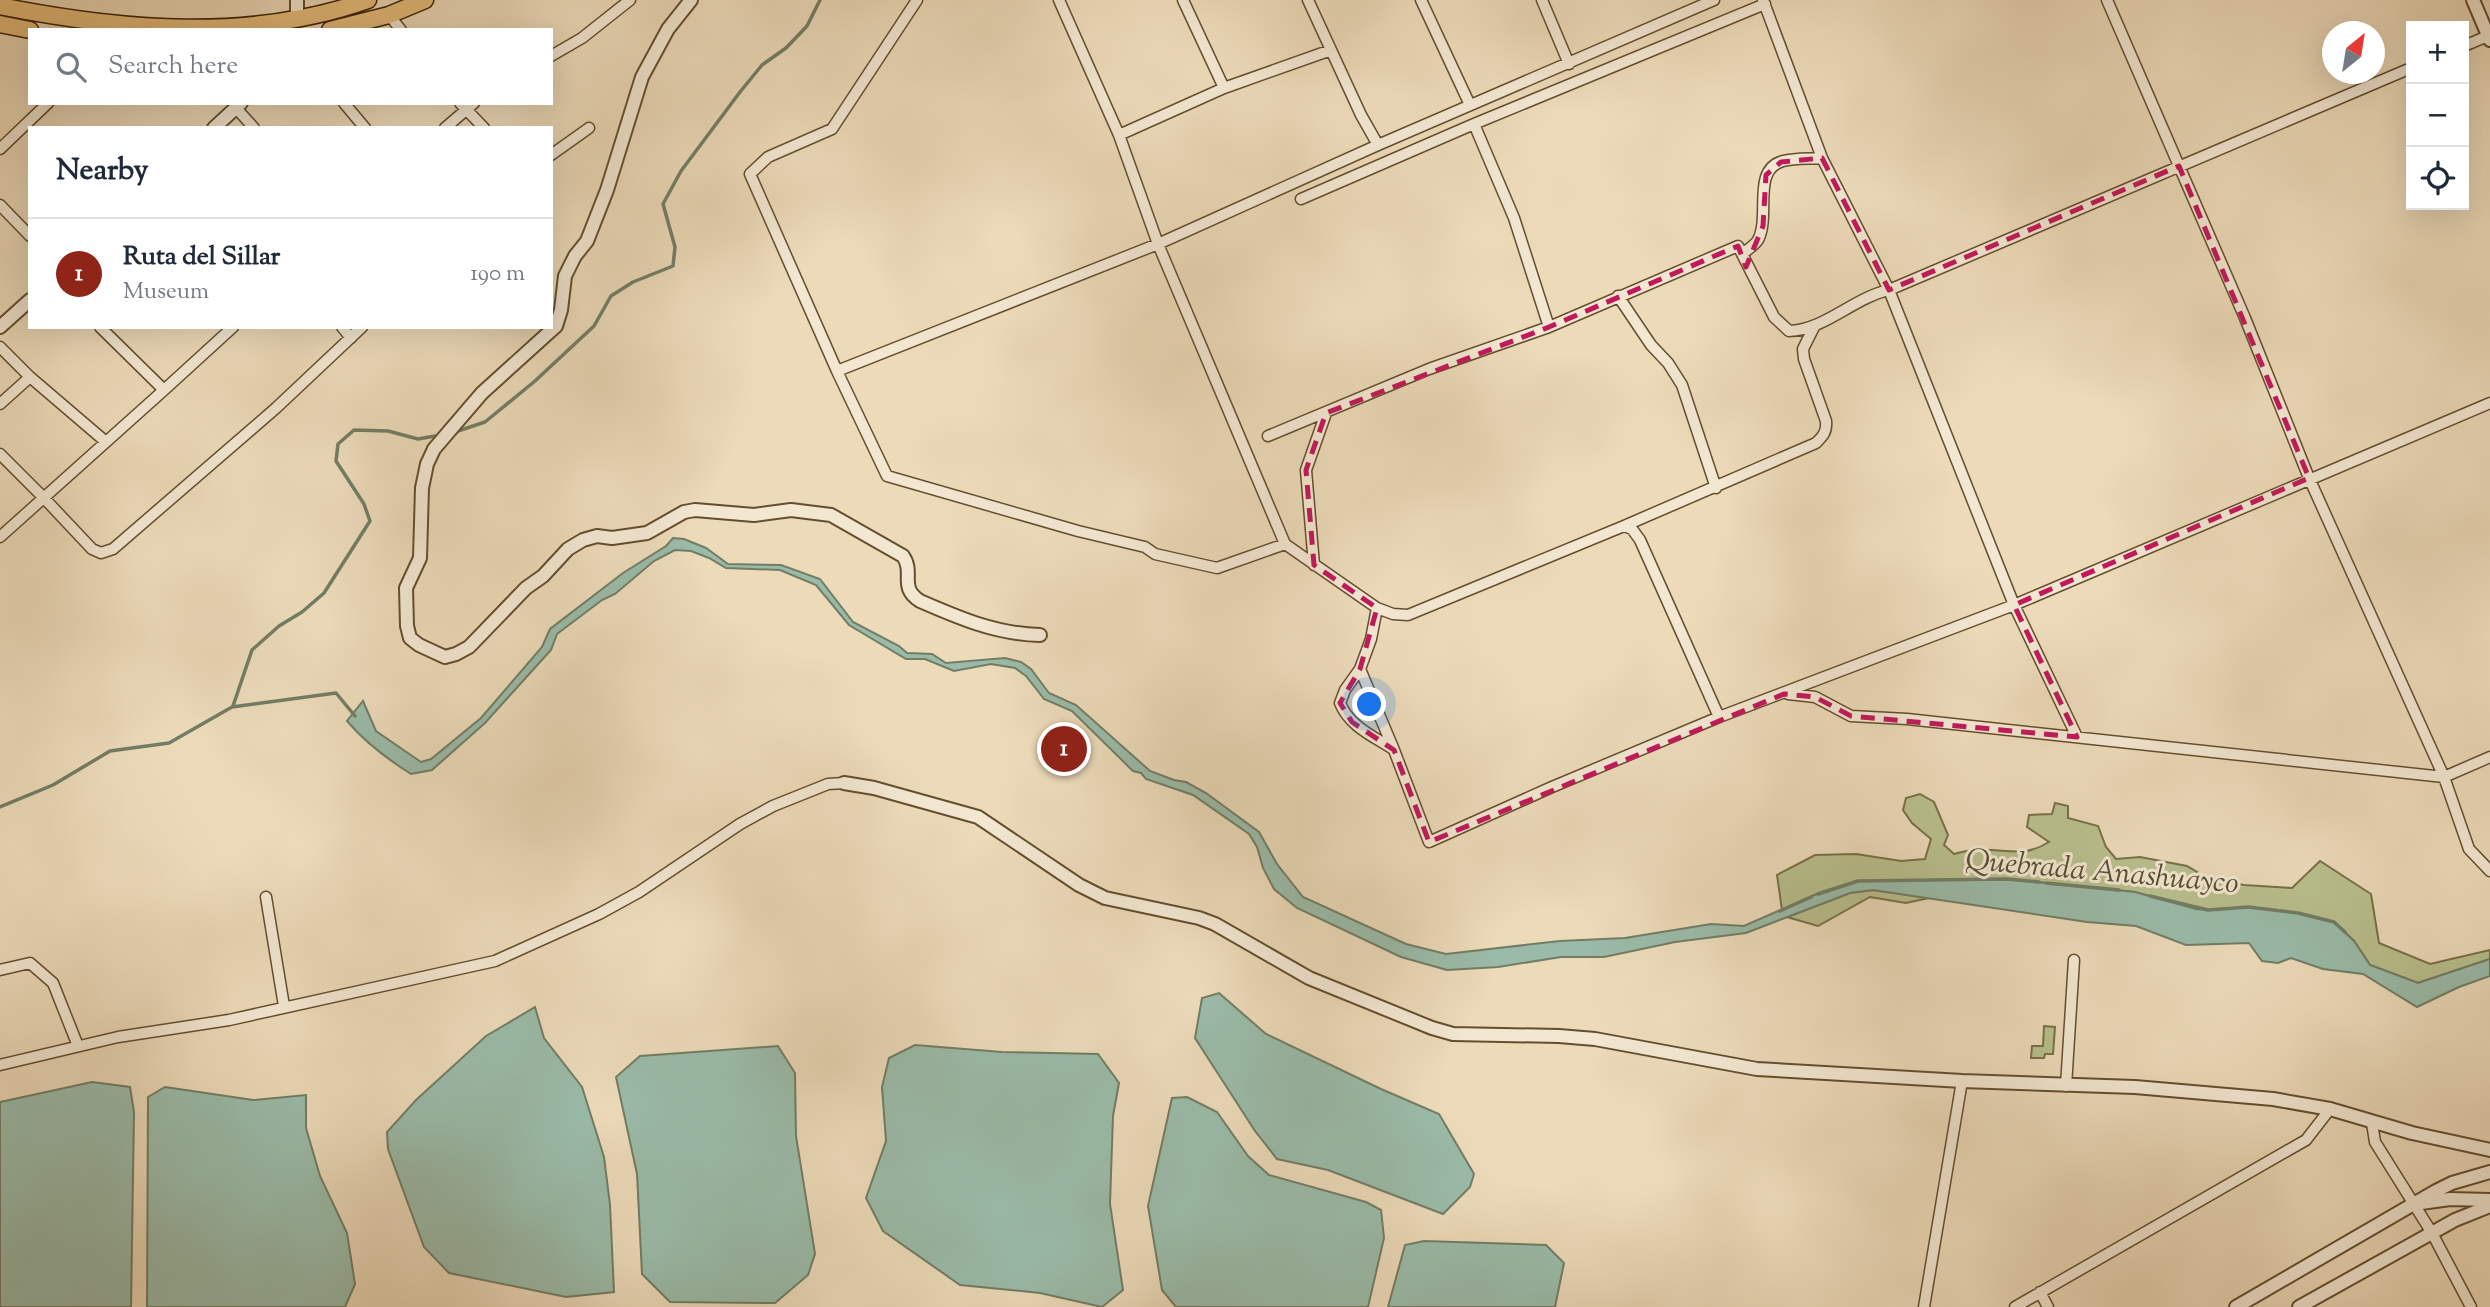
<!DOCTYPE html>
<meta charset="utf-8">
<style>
body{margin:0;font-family:"Sorts Mill Goudy",serif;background:#f6f6f7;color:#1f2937}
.controls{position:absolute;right:21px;top:21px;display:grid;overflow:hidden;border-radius:0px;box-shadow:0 7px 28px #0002}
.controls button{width:63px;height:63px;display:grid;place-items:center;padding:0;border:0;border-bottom:2px solid #e0e1e3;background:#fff;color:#1f2937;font:35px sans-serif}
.compass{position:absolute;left:2322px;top:21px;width:63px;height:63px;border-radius:50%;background:#fff;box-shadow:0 7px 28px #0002;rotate:30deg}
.you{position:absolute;left:1370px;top:705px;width:24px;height:24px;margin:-18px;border:5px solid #fff;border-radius:50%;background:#1a73e8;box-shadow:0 0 0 10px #1a73e833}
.badge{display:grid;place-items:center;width:46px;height:46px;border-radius:50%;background:#8f2418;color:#fff;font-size:23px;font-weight:700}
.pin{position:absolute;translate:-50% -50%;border:4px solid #fff;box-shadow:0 2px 7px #0006}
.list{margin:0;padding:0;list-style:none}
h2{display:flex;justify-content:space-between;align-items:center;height:91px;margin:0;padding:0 28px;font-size:30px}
h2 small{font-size:23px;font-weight:400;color:#747a83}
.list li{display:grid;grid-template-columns:46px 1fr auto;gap:21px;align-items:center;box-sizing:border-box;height:112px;padding:0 28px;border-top:2px solid #e0e1e3}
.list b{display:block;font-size:26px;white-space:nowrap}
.list p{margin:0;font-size:23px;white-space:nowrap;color:#747a83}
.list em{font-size:23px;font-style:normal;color:#747a83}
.icon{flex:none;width:38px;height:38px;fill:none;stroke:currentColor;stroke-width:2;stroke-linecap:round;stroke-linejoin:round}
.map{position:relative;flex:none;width:2490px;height:1307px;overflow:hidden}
.search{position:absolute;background:#fff;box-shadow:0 7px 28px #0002;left:28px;top:28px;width:525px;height:77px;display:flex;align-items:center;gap:18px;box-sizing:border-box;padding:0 24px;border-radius:0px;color:#747a83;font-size:26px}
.panel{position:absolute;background:#fff;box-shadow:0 7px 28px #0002;left:28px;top:126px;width:525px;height:203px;border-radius:0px}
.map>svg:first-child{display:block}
.green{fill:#b9bf8e;stroke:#787047;stroke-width:2}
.water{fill:#9abba9;stroke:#727d65;stroke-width:2}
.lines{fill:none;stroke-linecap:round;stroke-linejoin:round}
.stream{stroke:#727d65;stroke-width:3.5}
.minor-casing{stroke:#644e2e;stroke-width:13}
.tertiary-casing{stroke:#644e2e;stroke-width:16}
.primary-casing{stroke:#372000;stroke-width:19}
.minor{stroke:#f3e7d2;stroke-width:10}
.tertiary{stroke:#f3e7d2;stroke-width:12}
.primary{stroke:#e6bd7c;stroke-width:16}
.marked{fill:none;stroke:#c2185b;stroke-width:5;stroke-dasharray:14 9;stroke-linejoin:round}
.labels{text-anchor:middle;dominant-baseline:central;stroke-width:6;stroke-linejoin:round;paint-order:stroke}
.water-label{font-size:30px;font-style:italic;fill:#554e33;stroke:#f3e7d2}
</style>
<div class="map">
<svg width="2490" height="1307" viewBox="0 0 2490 1307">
<rect width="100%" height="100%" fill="#ecdab9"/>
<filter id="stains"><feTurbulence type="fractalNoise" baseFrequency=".00286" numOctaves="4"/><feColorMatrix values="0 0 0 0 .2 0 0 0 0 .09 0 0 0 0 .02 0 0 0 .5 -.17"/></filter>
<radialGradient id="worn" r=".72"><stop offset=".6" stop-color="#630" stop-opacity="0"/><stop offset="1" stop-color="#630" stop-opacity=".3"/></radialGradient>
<path class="green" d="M1920,794L1934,802L1948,835L1944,845L1954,854C1961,852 1969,850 1977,850C2005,848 2022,859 2049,842L2027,827L2029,815L2052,814L2055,803L2068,806V818L2098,826L2106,847L2116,859L2140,857L2187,866L2209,879L2244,885L2292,888L2320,861L2371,894L2379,943L2430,964L2490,950V959L2418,983L2370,965L2354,941L2334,922L2298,913L2248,907L2208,910L2196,909L2135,892L2006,879L1858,881L1819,893L1782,910L1777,875L1815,855L1856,854L1901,861L1925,859L1931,839L1912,823L1903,810L1906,798Z
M1873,890L1929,898L1906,903L1870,897L1818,926L1787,917L1850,893Z
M2044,1026L2055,1027L2053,1054H2045L2044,1058H2031L2032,1046H2043Z"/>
<path class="water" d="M673,538L684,539L706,548L728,564L781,565L820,579L853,622L899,646L907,653L932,654L946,663L1005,658L1021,662L1031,669L1049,693L1076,705L1150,771L1174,780L1186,782L1206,793L1259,832L1277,864L1303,897L1406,944L1446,954L1560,941L1625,938L1711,924L1744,926L1819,893L1858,881L2006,879L2135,892L2196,909L2208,910L2248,907L2298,913L2334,922L2354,941L2370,965L2418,983L2490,959V976L2459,987L2417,1007L2363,974L2323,969L2291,958L2278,963L2262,961L2249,943L2186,945L2136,926L2087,922L1873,890L1850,893L1746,933L1675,942L1604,957H1561L1498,967L1447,970L1401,957L1297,908L1274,889L1263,868L1257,847L1249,834L1193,795L1146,779L1141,773L1133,771L1072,711L1044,699L1026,676L1015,668L991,664L954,671L925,659H906L849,625L816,585L780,570L726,568L709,558L691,551L675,550L654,561L615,594L602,600L557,634L551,650L485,723L432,770L411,774C387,759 365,742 347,721L363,701L376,731L421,762L431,759L481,718L542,647L550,629L623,573L666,546Z
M1219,993L1266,1034L1381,1089L1439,1114L1474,1174L1470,1187L1443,1214L1328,1170L1277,1159L1255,1131L1195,1038L1202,998Z
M535,1007L544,1038L582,1087L604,1157L610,1205L614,1292L566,1297L449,1273L424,1247L388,1149L387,1132L416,1100L486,1036Z
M915,1045L1002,1052L1098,1054L1119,1083L1113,1116L1110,1204L1123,1290L1102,1307L1040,1293L960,1285L883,1231L866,1198L886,1141L882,1087L889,1058Z
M778,1046L795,1073L796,1136L815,1254L808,1275L775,1303L670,1302L642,1274L637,1174L616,1077L640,1056Z
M92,1082L130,1087L134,1112L131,1307H0V1102Z
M165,1087L253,1100L306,1095V1128L320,1176L347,1233L355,1284L345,1307H147L148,1097Z
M1187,1097L1217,1112L1248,1156L1269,1175L1366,1202L1381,1210L1384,1238L1368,1307H1176L1162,1290L1148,1206L1172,1098Z
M1424,1241L1546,1245L1564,1263L1555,1307H1388L1405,1245Z"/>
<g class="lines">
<path class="stream" d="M455,432L485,422L535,381L594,326L611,296L633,282L673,266L675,247L663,204L681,171L740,92L762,65L786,48L807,26L820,0
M233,706L252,650L279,626L302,612L324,593L370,521L364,504L336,461L338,444L354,430L388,431L418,439L441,435
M0,807L53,785L110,751L169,743L232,707L336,693L355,716
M2046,883L2119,890
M1818,894L1858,881L2006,879L2039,882
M2150,896L2208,910L2248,907L2298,913L2334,922L2345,932
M1780,911L1811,897"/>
<defs>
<path id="minor" d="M917,0L832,129L768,157L750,174L837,371L887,476L1078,531L1145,547L1155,554L1217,568L1285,544
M1059,0L1119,135L1158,244L1285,544L1377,608L1393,614L1408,615L1624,526L1632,529L1640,540L1719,717
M1183,0L1224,88
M1308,0L1361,115L1378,145
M1421,0L1470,105
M1542,0L1569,64
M1763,0L1822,158L1889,290L2014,605L2077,737
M2107,0L2245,318L2309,478L2444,777L2469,849L2490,871
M389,15L401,30
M2464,46L2490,35
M551,56L582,38L630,0
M344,103L365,128
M460,103L484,128
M236,108L254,128
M1474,124L1514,218L1549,327
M445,128L474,103
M1119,135L1224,88L1331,50
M0,149L48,103
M551,155L589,128
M1301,199L1474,124L1765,4
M0,205L30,236
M1742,254C1747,250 1754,246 1758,240C1771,215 1751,170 1783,161C1795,158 1809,159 1822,158
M1618,296L1651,345L1668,363L1682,385L1716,488
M100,327L164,390L233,327
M342,327L351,338
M0,347L30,377L106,442
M837,371L1158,244L1378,145L1714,0
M0,404L30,377
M1268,436L1429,369L1549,327L1738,246L1774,317L1789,331C1825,330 1853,298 1889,290L2411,68
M0,454L43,497L92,549L101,553L113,549L276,408L362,327
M1624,526L1816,443C1823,436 1827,432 1826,421L1804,359L1803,349L1814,327
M0,537L164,390
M1314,565L1306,470L1326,413
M1377,608L1371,639L1360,669L1394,750L1429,842L1552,787L1719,717L2014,605L2490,403
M1360,669L1345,690L1340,703C1349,726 1373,736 1393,749
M1788,694L1815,697L1851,716L1907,719L2444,777L2490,757
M266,897L284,1006
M0,970L30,963L53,983L78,1046
M0,1065L118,1037L229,1020L495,961L599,914L639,892L740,824L773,806L828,784L844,783
M2066,1086L2074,960
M2372,1123L2375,1142L2432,1233L2471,1307
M2040,1292L2048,1307
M1924,1307L1962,1081
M2015,1307L2306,1140L2330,1109"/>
<path id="tertiary" d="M691,0L668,29L642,77L607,190L587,241L575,256L565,276L561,310L556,326L482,393L434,449L427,464L422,488L420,558L406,588L407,626L410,638L419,645L445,657L456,654L469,647L526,588L543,576L568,549L583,540L597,536L612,538L647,533L684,512L695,510L754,515L791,510L831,515L903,556C915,573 898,587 920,601C959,618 996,634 1040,635
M2473,0L2490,40
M297,19V0
M214,128L241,103
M0,327L30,300
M844,783L874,788L978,817L1079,885L1105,898L1199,918L1215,924L1309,978L1432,1028L1453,1034L1559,1036L1595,1039L1757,1069L1962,1081L2135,1087L2273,1099L2330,1109L2412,1133L2490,1150
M2421,1203L2450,1199L2490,1200
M2236,1307L2436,1191L2452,1183L2490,1172
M2299,1307L2455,1220L2490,1206"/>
<path id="primary" d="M0,6C121,30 250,42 368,0
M0,24L30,30
M330,30L389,15L425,0"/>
</defs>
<use href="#minor" class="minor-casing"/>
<use href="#tertiary" class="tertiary-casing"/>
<use href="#primary" class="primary-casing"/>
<use href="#minor" class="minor"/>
<use href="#tertiary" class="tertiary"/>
<use href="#primary" class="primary"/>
</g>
<path class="marked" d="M1822,158L1889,290L2179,166L2309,478L2014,605L2077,737L1851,716L1815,697L1784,694L1429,842L1394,750L1352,722L1340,703L1360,669L1377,608L1314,565L1306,470L1326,413L1549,327L1738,246L1746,267L1763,226L1766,175L1781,162Z"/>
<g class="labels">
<g class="water-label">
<text transform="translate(2102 873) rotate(5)">Quebrada Anashuayco</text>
</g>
</g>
<rect width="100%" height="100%" filter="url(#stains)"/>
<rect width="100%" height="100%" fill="url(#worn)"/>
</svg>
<div class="controls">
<button>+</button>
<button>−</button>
<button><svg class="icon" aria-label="locate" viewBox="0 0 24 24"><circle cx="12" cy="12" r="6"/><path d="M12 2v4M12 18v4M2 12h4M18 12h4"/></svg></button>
</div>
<svg class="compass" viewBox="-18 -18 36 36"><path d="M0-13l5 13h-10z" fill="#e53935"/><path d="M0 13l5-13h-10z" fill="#747a83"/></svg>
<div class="you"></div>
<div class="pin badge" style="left:1064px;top:749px">1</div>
<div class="search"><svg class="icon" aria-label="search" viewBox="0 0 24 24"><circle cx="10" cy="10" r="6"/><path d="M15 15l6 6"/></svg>Search here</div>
<section class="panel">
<h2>Nearby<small></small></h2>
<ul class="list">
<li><span class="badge">1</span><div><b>Ruta del Sillar</b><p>Museum</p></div><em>190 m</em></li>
</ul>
</section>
</div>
